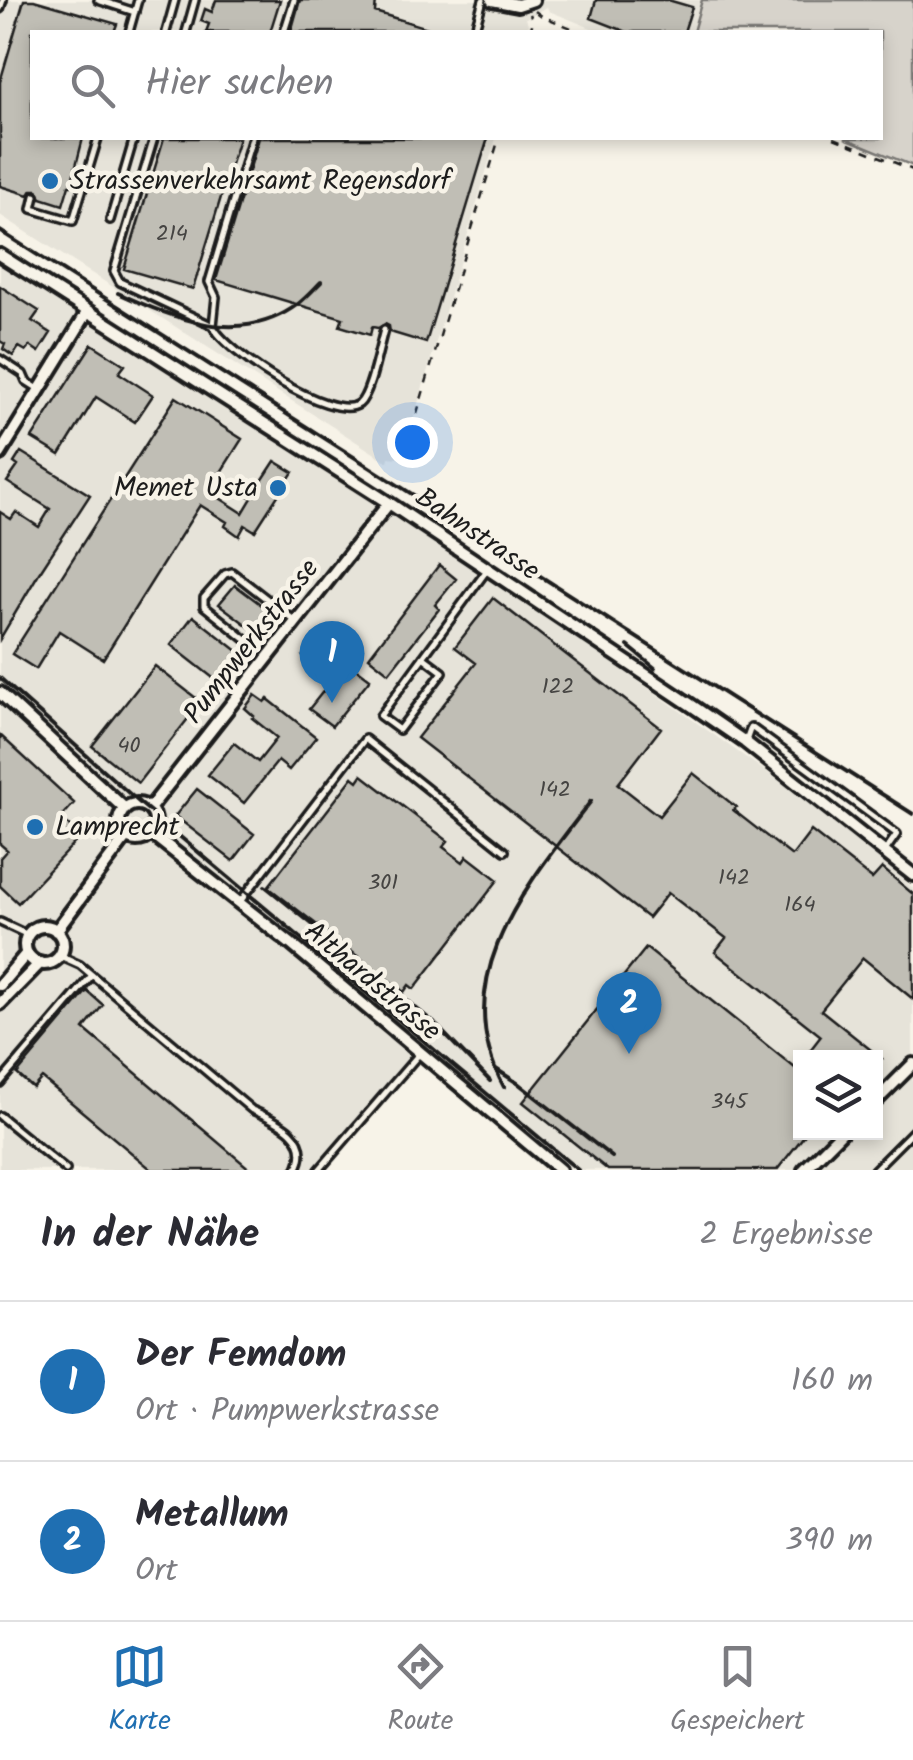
<!DOCTYPE html>
<html lang="de">
<meta charset="utf-8">
<style>
body{margin:0;font-family:Kalam,sans-serif;background:#f2f2f3;color:#2b2b33}
.controls{position:absolute;right:30px;bottom:30px;display:grid;overflow:hidden;border-radius:0px;box-shadow:0 5px 15px #0003}
.controls button{width:90px;height:90px;display:grid;place-items:center;padding:0;border:0;border-bottom:2px solid #e1e1e2;background:#fff;color:#2b2b33;font:50px sans-serif}
.you{position:absolute;left:412px;top:442px;width:35px;height:35px;margin:-25px;border:8px solid #fff;border-radius:50%;background:#1a73e8;box-shadow:0 0 0 15px #1a73e833}
.badge{display:grid;place-items:center;width:65px;height:65px;border-radius:50%;background:#1f6fb2;color:#fff;font-size:32px;font-weight:700}
.pin{position:absolute;translate:-50% -82px;filter:drop-shadow(0 2px 5px #0008)}
.pin::after{content:'';position:absolute;top:52px;width:35px;height:30px;background:inherit;clip-path:polygon(0 0,100% 0,50% 100%)}
.list{margin:0;padding:0;list-style:none}
h2{display:flex;justify-content:space-between;align-items:center;height:130px;margin:0;padding:0 40px;font-size:42px}
h2 small{font-size:32px;font-weight:400;color:#7c7c81}
.list li{display:grid;grid-template-columns:65px 1fr auto;gap:30px;align-items:center;box-sizing:border-box;height:160px;padding:0 40px;border-top:2px solid #e1e1e2}
.list b{display:block;font-size:38px;white-space:nowrap}
.list p{margin:0;font-size:32px;white-space:nowrap;color:#7c7c81}
.list em{font-size:32px;font-style:normal;color:#7c7c81}
.icon{flex:none;width:55px;height:55px;fill:none;stroke:currentColor;stroke-width:2;stroke-linecap:round;stroke-linejoin:round}
.map{position:relative;flex:none;width:913px;height:1170px;overflow:hidden}
.search{position:absolute;background:#fff;box-shadow:0 5px 15px #0003;left:30px;right:30px;top:30px;height:110px;display:flex;align-items:center;gap:25px;box-sizing:border-box;padding:0 35px;border-radius:0px;color:#7c7c81;font-size:38px}
.sheet{height:450px;background:#fff}
nav{display:flex;justify-content:space-around;align-items:center;box-sizing:border-box;height:140px;border-top:2px solid #e1e1e2;background:#fff;font-size:28px;color:#7c7c81}
nav a{display:grid;justify-items:center;gap:5px}
nav .on{color:#1f6fb2}
.map>svg:first-child{display:block}
.built{fill:#e6e3d9;fill-rule:evenodd}
.green{fill:#d7d3cb;stroke:#7a7874;stroke-width:2.5}
.building{fill:#c0beb5;stroke:#1c1c1c;stroke-width:2.5}
.lines{fill:none;stroke-linecap:round;stroke-linejoin:round}
.lane-casing{stroke:#1c1c1c;stroke-width:12}
.street-casing{stroke:#1c1c1c;stroke-width:18}
.path{stroke:#1c1c1c;stroke-width:2.5;stroke-dasharray:8 8;stroke-linecap:butt}
.lane{stroke:#f7f3e8;stroke-width:5}
.street{stroke:#f7f3e8;stroke-width:10}
.rail{stroke:#1c1c1c;stroke-width:4}
.poi-dot{fill:#1f6fb2;stroke:#f7f3e8;stroke-width:4}
.labels{text-anchor:middle;dominant-baseline:central;stroke-width:9;stroke-linejoin:round;paint-order:stroke}
.number-label{font-size:22px;fill:#454442}
.poi-label{font-size:28px;fill:#1c1c1c;stroke:#f7f3e8;text-anchor:start}
.street-label{font-size:28px;fill:#1c1c1c;stroke:#f7f3e8}
</style>
<div class="map">
<svg width="913" height="1170" viewBox="0 0 913 1170">
<rect width="100%" height="100%" fill="#f7f3e8"/>
<filter id="ink" filterUnits="userSpaceOnUse"><feTurbulence type="fractalNoise" baseFrequency=".01" numOctaves="2"/><feDisplacementMap in="SourceGraphic" scale="20" xChannelSelector="R" yChannelSelector="G"/><feConvolveMatrix kernelMatrix="1 2 1 2 8 2 1 2 1" color-interpolation-filters="sRGB"/></filter>
<g filter="url(#ink)">
<path class="built" d="M0,0H702L693,32H601L549,11L547,7L526,18L529,27L527,32H32V138H496L404,451L398,458L389,457L388,462L0,215Z
M0,247L416,512L553,621L840,824L913,888V1170H575L430,1042L311,1170H0ZM800,1058H876V1132H800Z"/>
<path class="green" d="M702,0H913V166L845,138H880V32H693Z"/>
<path class="building" d="M24,0H34L117,24L114,32H32V138H83L71,185H69L63,205L41,198L37,190H32L29,195L0,186V82Z
M216,0H280L270,32H206L209,24L201,21L205,9L212,12Z
M300,0H376L375,12L434,30V32H291Z
M596,0H668L692,7L684,32H627L591,18Z
M164,138H239L193,289L124,269Z
M259,138H488L426,343L390,332L389,326L385,324L378,328L372,327L370,335L340,326L343,318L216,280Z
M0,286L39,311L32,321L51,333L39,352L30,346L26,351L19,347L13,356L3,349L5,344L0,341Z
M92,344L125,365L119,373L153,395L135,422L96,397L60,455L32,438Z
M176,397L242,439L209,491L243,513L252,498L249,496L257,482L260,484L275,461L293,472L255,531L245,525L239,536L225,526L227,522L200,505L103,659L59,631L36,669L12,654Z
M21,452L90,495L39,573L0,639V512L11,519L16,512L39,527L50,509L7,482L18,466L14,463Z
M439,565L456,579L435,605L439,609L389,673L369,657Z
M235,585L271,612L256,632L219,604Z
M493,598L661,728L618,784L659,816L693,773L736,807L733,810L792,856L811,831L872,879L882,868L913,894V999L863,958L821,1010L881,1058H804L821,1036L715,952L726,938L668,893L648,918L417,738L476,663L455,647Z
M193,616L239,652L217,681L171,645Z
M317,639L370,679L332,726L309,709L333,679L303,656Z
M155,666L201,702L138,783L92,746Z
M255,695L265,702L268,699L316,737L289,770L278,761L244,803L208,775L234,743L258,762L277,738L252,718L254,716L245,708Z
M0,735L74,803L61,818L81,836L18,903L0,886V858L7,850L0,844Z
M362,775L448,841L443,847L463,862L467,856L498,880L414,989L409,985L404,992L268,887L353,777L358,781Z
M197,789L254,834L233,861L175,816Z
M646,948L800,1072V1132H807L777,1170H608L523,1102Z
M87,991L103,1005L84,1029L251,1170H152L42,1078L33,1088L17,1074Z"/>
<g class="lines">
<defs>
<path id="lane" d="M98,0L135,12
M0,9L3,0
M129,32L138,0
M166,32L175,0
M186,32L195,0
M284,32L294,0
M474,32L483,0
M154,138L114,271L120,282L213,326C224,351 332,423 359,404C371,394 379,346 384,330
M35,196L32,209L73,221L98,138
M110,220L134,138
M213,326L216,297L209,282L252,138
M0,359L23,374L26,381L37,388
M255,647L204,606V598L225,574L232,572L294,620
M423,657L443,672L399,730L380,716L487,570
M746,741L751,727L897,834L885,851
M239,903L365,739L505,851
M0,922L28,935
M60,956L80,965L252,1110C278,1121 314,1137 296,1170
M0,1083L92,975
M0,1116L66,1170
M319,1170L419,1054
M874,1170L913,1131"/>
<path id="street" d="M492,0L518,5L533,0
M0,255L389,503L691,705L745,742L913,875
M0,454L88,311
M0,693L125,809
M119 822a18 18 0 1 1 36 0a18 18 0 1 1-36 0Z
M149,809L389,503
M152,834L291,944L560,1170
M25 945a19 19 0 1 1 38 0a19 19 0 1 1-38 0Z
M56,931L126,837
M0,985L27,953
M0,1004L40,963
M876,1101L913,1064
M804,1170L842,1132"/>
</defs>
<use href="#lane" class="lane-casing"/>
<use href="#street" class="street-casing"/>
<path class="path" d="M535,11L542,16L581,32
M530,32L533,21L530,14
M834,138L913,170
M403,460L499,138"/>
<use href="#lane" class="lane"/>
<use href="#street" class="street"/>
<path class="rail" d="M0,231L913,814
M118,293C175,319 241,347 298,304C306,298 314,289 321,282
M628,646L655,668
M0,678L141,804L578,1170
M265,886L433,1022L490,1081
M496,1069L519,1084L612,1157
M504,1087C445,978 528,884 591,801"/>
</g>
</g>
<g class="poi-dot">
<circle cx="50" cy="181" r="10"/>
<circle cx="278" cy="488" r="10"/>
<circle cx="35" cy="827" r="10"/>
</g>
<g class="labels">
<g class="number-label">
<text x="172" y="234">214</text>
<text x="558" y="687">122</text>
<text x="129" y="746">40</text>
<text x="555" y="790">142</text>
<text x="734" y="878">142</text>
<text x="383" y="883">301</text>
<text x="800" y="905">164</text>
<text x="729" y="1102">345</text>
</g>
<g class="poi-label">
<text x="70" y="181">Strassenverkehrsamt Regensdorf</text>
<text x="258" y="488" text-anchor="end">Memet Usta</text>
<text x="55" y="827">Lamprecht</text>
</g>
<g class="street-label">
<text transform="translate(477 535) rotate(34)">Bahnstrasse</text>
<text transform="translate(252 642) rotate(-52)">Pumpwerkstrasse</text>
<text transform="translate(372 982) rotate(40)">Althardstrasse</text>
</g>
</g>
</svg>
<div class="controls">
<button><svg class="icon" aria-label="layers" viewBox="0 0 24 24"><path d="M12 4l9 5-9 5-9-5zM3 14l9 5 9-5"/></svg></button>
</div>
<div class="you"></div>
<div class="pin badge" style="left:332px;top:703px">1</div>
<div class="pin badge" style="left:629px;top:1054px">2</div>
<div class="search"><svg class="icon" aria-label="search" viewBox="0 0 24 24"><circle cx="10" cy="10" r="6"/><path d="M15 15l6 6"/></svg>Hier suchen</div>
</div>
<section class="sheet">
<h2>In der Nähe<small>2 Ergebnisse</small></h2>
<ul class="list">
<li><span class="badge">1</span><div><b>Der Femdom</b><p>Ort · Pumpwerkstrasse</p></div><em>160 m</em></li>
<li><span class="badge">2</span><div><b>Metallum</b><p>Ort</p></div><em>390 m</em></li>
</ul>
</section>
<nav>
<a class="on"><svg class="icon" aria-label="map" viewBox="0 0 24 24"><path d="M3 6l6-2 6 2 6-2v14l-6 2-6-2-6 2zM9 4v14M15 6v14"/></svg>Karte</a>
<a><svg class="icon" aria-label="directions" viewBox="0 0 24 24"><path d="M12 3l9 9-9 9-9-9zM9 14v-3h6M13 9l2 2-2 2"/></svg>Route</a>
<a><svg class="icon" aria-label="saved" viewBox="0 0 24 24"><path d="M7 4h10v16l-5-4-5 4z"/></svg>Gespeichert</a>
</nav>
